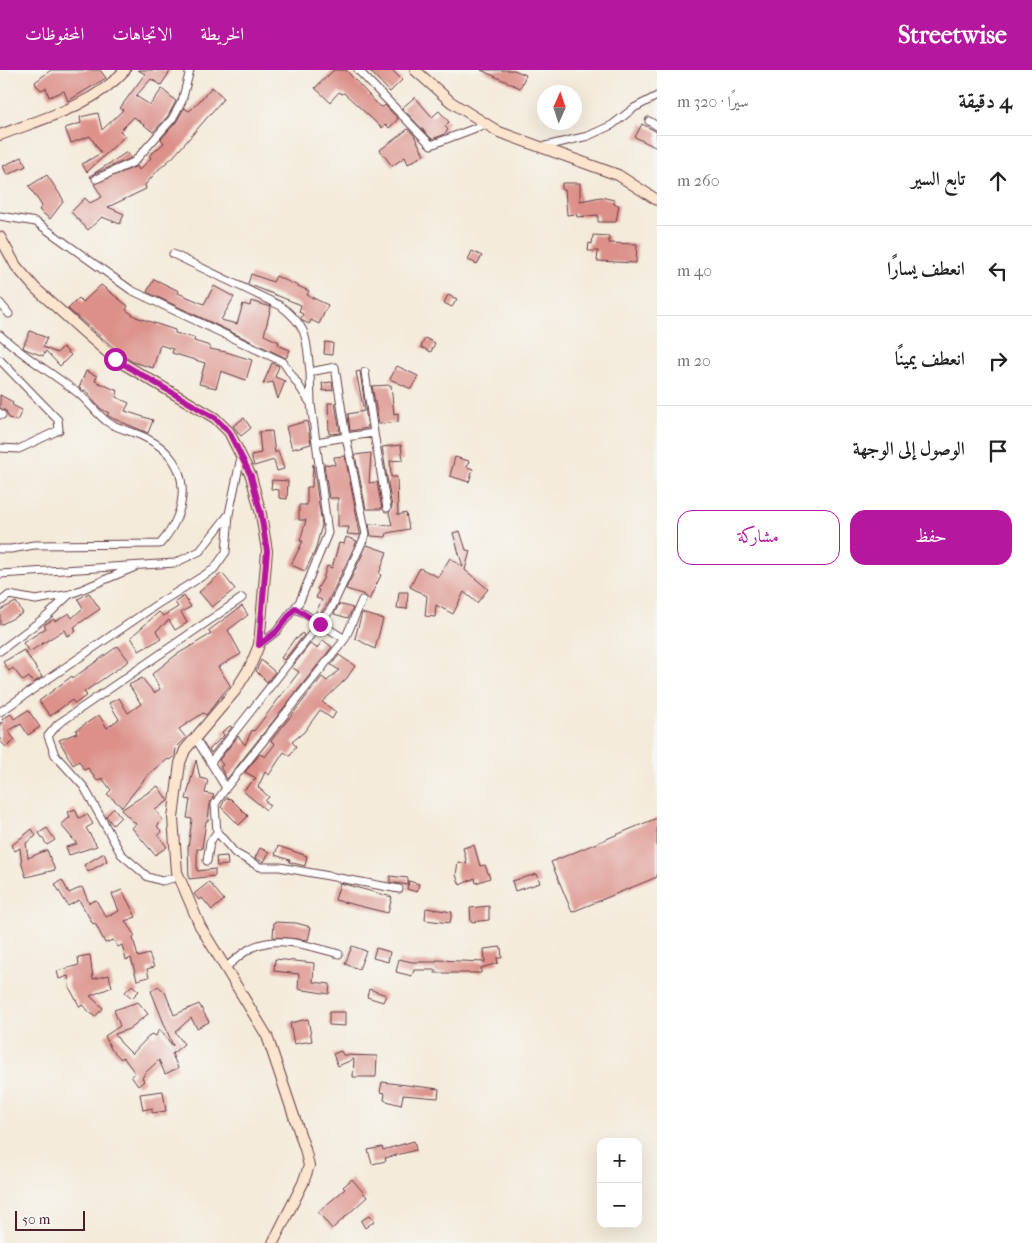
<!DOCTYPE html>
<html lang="ar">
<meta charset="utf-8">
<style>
body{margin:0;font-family:"IM FELL French Canon",Amiri,serif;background:#f2f2f2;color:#222;direction:rtl}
.controls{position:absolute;right:15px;bottom:15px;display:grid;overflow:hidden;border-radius:10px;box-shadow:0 5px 20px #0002}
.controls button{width:45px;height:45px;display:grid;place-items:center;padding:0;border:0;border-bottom:1px solid #e0e0e0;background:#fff;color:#222;font:25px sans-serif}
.compass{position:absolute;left:537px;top:15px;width:45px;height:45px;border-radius:50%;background:#fff;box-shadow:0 5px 20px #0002;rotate:3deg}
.scale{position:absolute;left:15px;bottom:12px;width:70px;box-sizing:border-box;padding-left:5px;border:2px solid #4a1f2b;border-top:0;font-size:14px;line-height:18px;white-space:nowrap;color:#4a1f2b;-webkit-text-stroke:4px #f6f6f2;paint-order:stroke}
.stop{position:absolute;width:15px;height:15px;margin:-11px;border:4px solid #b5179e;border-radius:50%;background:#fff}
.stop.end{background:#b5179e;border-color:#fff;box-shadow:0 1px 5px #0008}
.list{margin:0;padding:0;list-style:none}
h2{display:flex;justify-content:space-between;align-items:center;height:65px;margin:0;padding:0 20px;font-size:21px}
h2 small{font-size:16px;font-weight:400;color:#767676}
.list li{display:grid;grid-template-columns:32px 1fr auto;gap:15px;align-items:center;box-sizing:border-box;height:90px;padding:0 20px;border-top:1px solid #e0e0e0}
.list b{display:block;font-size:19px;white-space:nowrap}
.list em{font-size:16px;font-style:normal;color:#767676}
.actions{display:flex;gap:10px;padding:15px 20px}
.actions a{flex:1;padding:11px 0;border:1px solid #b5179e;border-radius:15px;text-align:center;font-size:18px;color:#b5179e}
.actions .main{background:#b5179e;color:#fff}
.icon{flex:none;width:28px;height:28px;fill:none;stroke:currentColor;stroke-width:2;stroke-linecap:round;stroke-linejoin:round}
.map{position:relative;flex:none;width:657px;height:1173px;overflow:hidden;direction:ltr}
header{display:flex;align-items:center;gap:30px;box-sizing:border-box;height:70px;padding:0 25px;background:#b5179e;color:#fff}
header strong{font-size:24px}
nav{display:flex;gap:28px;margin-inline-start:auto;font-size:18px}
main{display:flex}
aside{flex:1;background:#fff}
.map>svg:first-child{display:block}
.building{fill:#dc9089}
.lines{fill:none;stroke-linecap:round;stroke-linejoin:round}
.street-casing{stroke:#643d45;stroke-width:9}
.secondary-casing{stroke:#643d45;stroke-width:12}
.street{stroke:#fff;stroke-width:7}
.secondary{stroke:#fbe5cf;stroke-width:10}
.route{stroke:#b5179e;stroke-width:6}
</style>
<header>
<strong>Streetwise</strong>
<nav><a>الخريطة</a><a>الاتجاهات</a><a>المحفوظات</a></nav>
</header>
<main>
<aside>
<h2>4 دقيقة<small>سيرًا · 320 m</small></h2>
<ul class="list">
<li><svg class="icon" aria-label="ahead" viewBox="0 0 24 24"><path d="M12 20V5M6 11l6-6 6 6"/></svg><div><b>تابع السير</b></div><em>260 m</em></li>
<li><svg class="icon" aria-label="left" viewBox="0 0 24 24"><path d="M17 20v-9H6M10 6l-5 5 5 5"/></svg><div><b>انعطف يسارًا</b></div><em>40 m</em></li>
<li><svg class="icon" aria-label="right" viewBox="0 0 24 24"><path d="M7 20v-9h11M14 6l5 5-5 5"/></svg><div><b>انعطف يمينًا</b></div><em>20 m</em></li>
<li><svg class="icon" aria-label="arrive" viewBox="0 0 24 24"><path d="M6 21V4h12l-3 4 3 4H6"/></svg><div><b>الوصول إلى الوجهة</b></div></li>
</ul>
<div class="actions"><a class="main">حفظ</a><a>مشاركة</a></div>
</aside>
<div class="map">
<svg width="657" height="1173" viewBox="0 0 657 1173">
<rect width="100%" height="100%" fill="#f6f6f2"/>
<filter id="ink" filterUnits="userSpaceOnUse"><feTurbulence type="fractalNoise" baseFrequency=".02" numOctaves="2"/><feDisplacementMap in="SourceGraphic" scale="10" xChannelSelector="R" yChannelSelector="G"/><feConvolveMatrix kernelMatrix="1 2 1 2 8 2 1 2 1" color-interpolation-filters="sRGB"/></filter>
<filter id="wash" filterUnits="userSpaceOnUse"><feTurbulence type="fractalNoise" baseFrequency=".0096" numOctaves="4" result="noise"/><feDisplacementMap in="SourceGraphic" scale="20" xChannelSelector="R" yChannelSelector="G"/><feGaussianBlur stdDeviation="1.12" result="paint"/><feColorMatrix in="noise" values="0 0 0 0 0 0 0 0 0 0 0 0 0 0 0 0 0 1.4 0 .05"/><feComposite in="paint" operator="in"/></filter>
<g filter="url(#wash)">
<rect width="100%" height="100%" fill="#f4ead9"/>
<g id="blocks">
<path class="building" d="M51,0H100L106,8L68,31L64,21L49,27L46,18L41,20L36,15L35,12Z
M138,0H171L161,15L151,9L136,26L150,35L162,19L176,31L168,46L153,62L134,47L120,61L125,66L87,102L82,94L101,83L90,66L71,73L65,58L81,53L80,47L98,43L102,60L123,40L120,38L145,4Z
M334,0H346L379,36L383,37L385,35L398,49L389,58L386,54L382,58L344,23L342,24L339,22L330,32L315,18Z
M369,0H392L402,10L390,22Z
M481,0H514L526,5L520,18Z
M212,17L224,28L174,86L158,100L145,115L146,119L108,137L124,144L120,154L102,147L88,160L71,142L85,128L90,133L102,127L94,114L137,96L139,100L151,88L149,86L164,73L161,69L176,52L184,38L189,41L193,38Z
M415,27L432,47L439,41L449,52L445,56L448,60L443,65L432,69L402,38Z
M642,54L657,62V78L635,67Z
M408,59L414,65L424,85L408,94L405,87L392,96L380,80Z
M127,82L131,88L94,104L91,108L90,106Z
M22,87L26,96L7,105L3,96Z
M47,105L63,129V132L50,149L39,140L42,136L29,116Z
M562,113H580V131L601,127L614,130V134L619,135L616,152H598V145L577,147L576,144L567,145L565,120H562Z
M593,165L609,166V173L637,174L636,193L597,191L598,181H588L589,173L592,174Z
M472,181L482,186L477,194L468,190Z
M251,204L273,212L276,206L309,221L307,225L328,235L319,254L311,250L309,254L303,251L301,248L303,244L299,242L301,235L248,214Z
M154,209L179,221L178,223L204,234L214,216L234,227L221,250L237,254L243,234L250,236L251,231L271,237L264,265L279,272L278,275L290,280L286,288L147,222Z
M101,215L128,236L126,240L136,247L175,260V263L195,268L194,271L210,276V279L226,282L252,290L246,310L221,301L216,318L199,314L205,293L172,283L173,279L160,275L153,298L133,292L121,284L68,239L79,228L83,232Z
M448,225L457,229L452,237L444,233Z
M30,261L47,268L43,277L57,283L63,277L71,285L60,296L46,281L43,286L25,279L23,277Z
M425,268L435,273L431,282L421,277Z
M325,272L333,273L332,285L324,284Z
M272,293L279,296L275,307L285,311L278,329L273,312L263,314Z
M397,296L418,306L411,319L390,309Z
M86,301L97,306L95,311L118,321L116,327L129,333L125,341L153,350L148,363L112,348L107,345L109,343L101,339L89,326L90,324L79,318Z
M360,301L368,358L350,361L348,344L364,341L356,302Z
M332,312L333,320L323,321L322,313Z
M391,315L394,344L398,343V352L379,354L372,316Z
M0,325L13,332L12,335L22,340L17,351L9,348L6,341L0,338Z
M328,333H335L340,363L329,364Z
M244,348L251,358L241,366L233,356Z
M307,351L311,374L292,379L286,357Z
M272,361L275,383L278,381L284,399L277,401L274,390L254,396L251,385L261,383L259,362Z
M401,375L403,390L390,391L391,407H397L398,445L406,443L409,459L387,463L386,467L371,466L369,454L392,455L389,443L392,437L382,377Z
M371,383L369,413L377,412L382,439H366L355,385Z
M345,386L360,463V465L347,464L349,457H338V428H329L324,394L335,395L334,387Z
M455,387L469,391L467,397L473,399L469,412L450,406Z
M313,394L322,455L315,481L305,501L291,495L303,471H300L306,450H299V435H307V417H312Z
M272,410L288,411L287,429L279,428V420L271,419Z
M460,461L466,480L470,481L465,500L488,519L477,533L464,522L453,544L436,535L435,547L425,546L427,526L410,517L420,498L438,507L450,488L463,497L453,463Z
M346,467L357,471L326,536L318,546L315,544L322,530L316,528L319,520L317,519L323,509L327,496L332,498L339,473L344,474Z
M367,475L387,482L379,504L381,505L369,530L365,525L346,519Z
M222,503L235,519L212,537L199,522Z
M399,522H408L407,539L397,538Z
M89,523L100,539L74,557L76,561L67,566L64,560L29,582L23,573L46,558L44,555L54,549L55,551L69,543L72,548L83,538L78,529Z
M184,526L191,537L181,542L187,553L175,560L169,550L156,561L161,569L139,581L131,567L159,542L163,546L178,537L175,532Z
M16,532L23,543L0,555V540Z
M339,534L353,538L348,548L334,544Z
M242,536L248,545L228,560L241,584L218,597L230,615L206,645L203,643L179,659L186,668L176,678L175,686L169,690L168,689L148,705L122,737L107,724L111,720L102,708L97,711L88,698L84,700L79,691L73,695L59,670L77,663L76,660L99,645L107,658L119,649L109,633L119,628L128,643L141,634L129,615L142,608L154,623L160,619L152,604L176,585L211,564L208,561Z
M362,543L383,549L375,579L355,568Z
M302,563L304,565L284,590L281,588L295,568L297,569Z
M323,570L332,577L227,709L220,697L223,695L219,690L238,666L245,675L252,660L254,661L299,602L292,597L310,574L317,578Z
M118,576L129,591L84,622L87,625L75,634L72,630L50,646L39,631L72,606L73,608Z
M24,580L42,607L33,613L29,607L23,611L13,598L9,601L3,592Z
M339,585L355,596L347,608L322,632L336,642L332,649L320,640L304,662L292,672L296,676L290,686L284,682L269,705L265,702L258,717L269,727L265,731L270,735L266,740L243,721L256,708L245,702L260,684L265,687L275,674L271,671L322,607L327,611L339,600L331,595Z
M261,590L275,602L267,612L256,601Z
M28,640L40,657L28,665L21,654L8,661L15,670L6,677L0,671V652L2,654L4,652L2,649L11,644L14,649Z
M230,656L232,657L211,683L209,680L224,665L222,662Z
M196,690L200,708L208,710L205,723L214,725L210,734L208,751H206L202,779H197V801L215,799V806L189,809L188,778L192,749L187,748L190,730L186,729Z
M158,716L168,731L155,740L163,750L157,756L162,762L158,765L167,777L155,785L132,758L136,754L121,740Z
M226,728L231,729L248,746L239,755L221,737Z
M114,738L121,747L113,755L106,746Z
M75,739L79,748L87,744L93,754L86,758L97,776L69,785L66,777L77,774L61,755L70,747L68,742Z
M657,748V807L572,842L551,792Z
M47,758L55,770L47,775L39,763Z
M32,759L36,766L26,773L28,788L47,780L55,800L26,807L22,795L20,778L15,781L11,776Z
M474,775L480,796L485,795L490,808L476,813L475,808L460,815L456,805L458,792L467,794L463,778Z
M278,776L307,786L305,796L289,792L290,790L275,785Z
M260,778L269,782L264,792L255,788Z
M104,783L107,791L88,802L84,795Z
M227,786L228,795L217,796L216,787Z
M537,804L540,813L515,821L512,811Z
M390,806L408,808V815L390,812Z
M62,810L69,823L82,817L89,833L96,830L106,847L119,841L112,824L122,820L136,847L125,851L135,866L133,868L138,887L149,884L154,897L147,899L149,907L137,910L131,888L126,890L122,875L118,877L113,870L105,873L95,853L93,854L79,830L68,836L55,814Z
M409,811L419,814L417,822L407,819Z
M209,812L224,830L212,840L202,828L199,830L194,824Z
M340,813L392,827L388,843L335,830Z
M489,836V850L471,852L470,838Z
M426,838L452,842L450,853L425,850Z
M274,852L296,853L311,857L308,870L273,867Z
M352,876L366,881L359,899L345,894Z
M501,877L502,888H497L498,893L481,898V903H435V900H414L412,906L396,902L399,889L412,892H436V890L485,892L484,879Z
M376,878L390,882L388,892L373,888Z
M90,885L93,909L109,905L112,917L90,926L103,938L95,947L82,935L80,937L69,917L68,906L59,909L57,901L79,895L78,887Z
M275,889L314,893L313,912L330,914L329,924L298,919L299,904L274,901Z
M132,915L139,921L132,928L125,922Z
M158,916L165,922L174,945L199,934L209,952L197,958L191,948L175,962L184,974L172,984L178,998L165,1004L159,990L145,1003L142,1008L144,1011L138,1016L131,1006L135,1003L123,987L121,989L111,979L105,966L120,956L114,940L138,932L148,944L129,959L115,964L121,973L132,984L151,964L156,966L159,959L173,976L151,921Z
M369,919L386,925L383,932L367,927Z
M329,942H345V956L329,955Z
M308,949L312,971L294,974L290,953Z
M341,981L343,985L377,986L376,1007H353L354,989L338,996L333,984Z
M382,1012L439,1019L438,1028L403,1025L401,1035L390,1032L384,1030L385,1023L380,1022Z
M163,1021L166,1041L152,1043V1038L143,1040L140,1024Z
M414,1071L416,1080L385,1088L386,1091L372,1094L368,1080L382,1077L383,1080Z
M352,1109L367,1127L332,1159L318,1142L345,1119L343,1117Z
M370,1145L375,1151L365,1158L361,1151Z"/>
</g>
</g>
<g filter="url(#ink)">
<use href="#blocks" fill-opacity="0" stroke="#643d45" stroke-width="1"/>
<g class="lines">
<defs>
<path id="street" d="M358,0L431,75L486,54
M649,51L657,56
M541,77L588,66L612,55L634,38L657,26
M96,109L134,92L172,49L182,31L190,0
M0,146L36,152L131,220L283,292L311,334L328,463L300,531L276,562L259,575
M173,184L281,236C309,258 306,268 310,302
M0,233L9,244
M0,265C24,287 54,304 79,324C89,332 99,347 109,353C121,360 136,362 148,369C193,392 190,441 160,474L34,475L11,479H0
M0,290L58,350L59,360L19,379L0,378
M365,302L374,363
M311,333L310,302L335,297L346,367L374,363L387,438
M0,343L2,345
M0,504L175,493L200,481L229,444L241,387
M0,532L9,525L36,530L71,524L135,497
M345,569L362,530
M0,581L48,545L70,524
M0,642L156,535L214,499L226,482L229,444
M196,669L226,718L345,569L295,538
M211,692L331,539L366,464L346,367L316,372
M226,718L215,734L217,762L235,783L260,797H280L399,819
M207,791L210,772L217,762
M178,807L162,811L148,807L121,784L84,717L55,685L48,666L58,654L242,528
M226,897C234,891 242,883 251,878C279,864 312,877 339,884"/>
<path id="secondary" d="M415,0L451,32L499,62L618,105L657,130
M0,65C44,48 93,36 125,0
M0,167L16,196L35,218L85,263L115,289L215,348L229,362L251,406L261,444L267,481L259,575L250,597L235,621L185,680L180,693L173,748L177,802L200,856L267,966L305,1079L309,1096L303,1113L273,1173"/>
</defs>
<use href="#street" class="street-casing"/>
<use href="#secondary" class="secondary-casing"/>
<use href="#street" class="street"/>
<use href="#secondary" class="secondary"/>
</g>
</g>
<g class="lines" filter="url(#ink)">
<path class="route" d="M115,289L215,348L229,362L251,406L261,444L267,481L259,575L276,562L295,538L320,554"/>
</g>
</svg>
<div class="controls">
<button>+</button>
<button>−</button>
</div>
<svg class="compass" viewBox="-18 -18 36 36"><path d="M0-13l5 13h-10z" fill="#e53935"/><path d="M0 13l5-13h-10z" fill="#767676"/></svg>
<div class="scale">50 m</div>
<div class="stop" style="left:115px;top:289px"></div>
<div class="stop end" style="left:320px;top:554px"></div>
</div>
</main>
